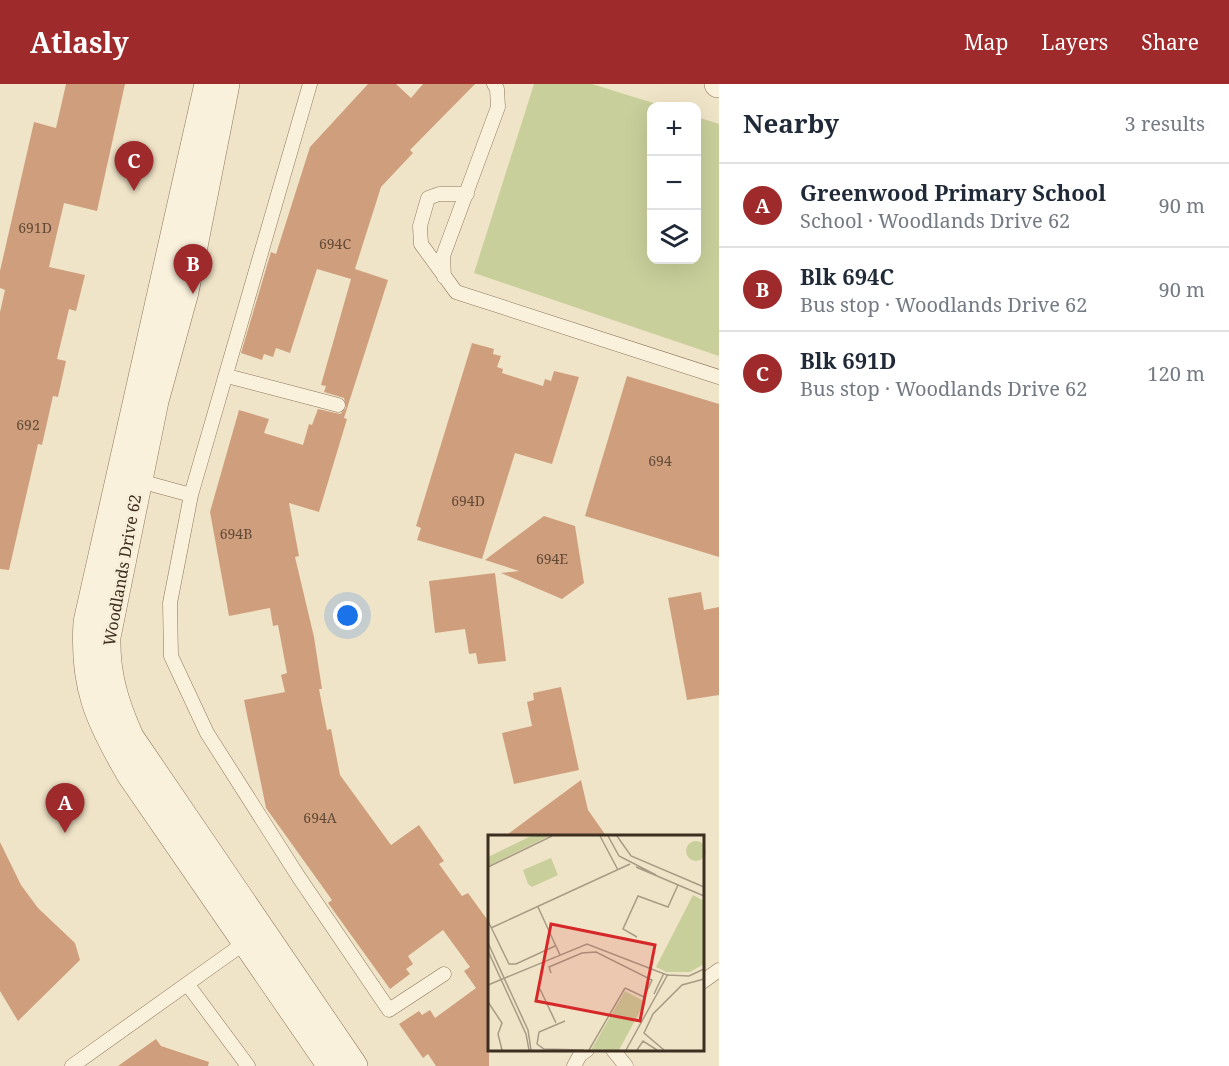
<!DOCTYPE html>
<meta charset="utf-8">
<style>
body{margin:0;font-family:"Noto Serif",serif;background:#f2f2f3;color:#1f2937}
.controls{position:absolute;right:18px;top:18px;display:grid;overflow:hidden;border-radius:12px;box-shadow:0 6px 24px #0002}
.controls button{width:54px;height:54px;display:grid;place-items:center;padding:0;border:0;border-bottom:2px solid #e0e1e3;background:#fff;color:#1f2937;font:30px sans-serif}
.you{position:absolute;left:348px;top:532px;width:21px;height:21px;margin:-15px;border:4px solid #fff;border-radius:50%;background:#1a73e8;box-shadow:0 0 0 9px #1a73e833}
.badge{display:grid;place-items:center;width:39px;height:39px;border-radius:50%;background:#9e2a2b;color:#fff;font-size:20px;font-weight:700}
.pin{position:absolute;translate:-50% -50px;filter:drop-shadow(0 2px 3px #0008)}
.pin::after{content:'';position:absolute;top:32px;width:21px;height:18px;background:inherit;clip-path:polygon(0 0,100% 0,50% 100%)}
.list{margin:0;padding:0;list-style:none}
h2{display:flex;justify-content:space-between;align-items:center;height:78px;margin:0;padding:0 24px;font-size:26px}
h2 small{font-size:20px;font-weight:400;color:#747a83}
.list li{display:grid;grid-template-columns:39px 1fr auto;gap:18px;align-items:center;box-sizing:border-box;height:84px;padding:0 24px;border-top:2px solid #e0e1e3}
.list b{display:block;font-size:22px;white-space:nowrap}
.list p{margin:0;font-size:20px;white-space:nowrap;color:#747a83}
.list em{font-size:20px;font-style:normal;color:#747a83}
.icon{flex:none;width:33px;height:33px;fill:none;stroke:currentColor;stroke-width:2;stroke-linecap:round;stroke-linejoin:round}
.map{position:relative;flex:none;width:719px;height:982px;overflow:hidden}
header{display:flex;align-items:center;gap:36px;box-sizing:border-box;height:84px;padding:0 30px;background:#9e2a2b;color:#fff}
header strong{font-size:28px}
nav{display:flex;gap:33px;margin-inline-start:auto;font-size:21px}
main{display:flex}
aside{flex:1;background:#fff}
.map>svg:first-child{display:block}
.green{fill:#c9cf9b}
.building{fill:#cf9f7d}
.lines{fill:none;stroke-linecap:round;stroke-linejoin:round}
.lane-casing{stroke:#8d765c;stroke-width:15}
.street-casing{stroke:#8d765c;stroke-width:28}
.lane{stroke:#faf1dc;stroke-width:14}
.street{stroke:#faf1dc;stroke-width:27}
.labels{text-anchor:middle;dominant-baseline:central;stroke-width:5;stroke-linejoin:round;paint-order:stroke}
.number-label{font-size:14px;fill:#624a37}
.street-label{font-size:16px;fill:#3d2e20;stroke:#f7eed8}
.inset-road{fill:none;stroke:#a89b85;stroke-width:1.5}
.view{fill:#d62828;fill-opacity:0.15;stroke:#d62828;stroke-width:3}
.inset-edge{fill:none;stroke:#3d2e20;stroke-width:3}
</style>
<header>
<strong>Atlasly</strong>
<nav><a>Map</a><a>Layers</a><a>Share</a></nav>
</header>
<main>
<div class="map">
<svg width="719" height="982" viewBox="0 0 719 982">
<rect width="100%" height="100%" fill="#f0e4c8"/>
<path class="green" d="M534,0H592L663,22H652V176H696L697,33L719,40V272L474,189Z"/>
<path class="building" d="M66,0H125L97,127L64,119L49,183L85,191L76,227L69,225L57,275L66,277L58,313L53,312L42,361L38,360L9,486L0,485V228L5,206L0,204V187L34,38L56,44Z
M368,0H396L411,14L423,0H475L410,66L413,69L381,103L355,185L388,196L344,334L347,335L319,428L289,419L299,472L295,473L314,553L322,605H319L327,646L331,645L340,691L391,761L419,741L444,777L439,780L462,812L468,809L489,838V982H436L428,970L423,974L399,940L419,927L422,931L430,926L435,934L476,904L464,887L470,883L443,846L408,872L413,880L406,885L410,890L390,905L328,819L332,816L266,724L244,616L285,608L281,591L287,589L278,541L273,542L270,524L229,532L210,428L239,326L269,335L264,349L303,361L309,340L312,341L318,325L340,330L346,324L344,314L324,308L326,302L321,301L351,195L317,185L290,269L276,264L273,273L264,270L262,276L241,269L271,168L276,170L310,63Z
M472,259L494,265L493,270L501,272L497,283L503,285L502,289L543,302L545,295L551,297L554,287L579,293L552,380L515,369L482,475L417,456L421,444L416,442Z
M627,292L719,320V473L585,432Z
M544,432L575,442L584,499L562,515L501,489L519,487L485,476Z
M495,489L506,577L478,580L476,569L469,570L465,545L435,549L429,497Z
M701,508L704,526L719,523V611L687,616L668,514Z
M561,603L579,686L514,700L502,649L532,642L527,618L534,616L533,609Z
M581,696L588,726L607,753H504Z
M0,758L21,801L38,824L75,859L80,876L18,937L0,907Z
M156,955L161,962L209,978L208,982H118Z"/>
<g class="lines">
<defs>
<path id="lane" d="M310,0L191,411L170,519L171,572L207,649L298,792L389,926L444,890
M467,110H439L428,114L420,142L421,160L456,208L719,293
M444,193L443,172L498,23L497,5L494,0
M227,292L338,321
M136,396L191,411
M702,898L719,886
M188,901L248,982
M613,966L626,982
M72,982L250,855
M574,982L580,971L587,966"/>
<path id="street" d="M208,0L87,538C83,602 98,635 130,690L331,982
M226,0L185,208L155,317L107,553C106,590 115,619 130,653L354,982
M718,0H719"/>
</defs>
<use href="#lane" class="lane-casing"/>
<use href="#street" class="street-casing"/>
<use href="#lane" class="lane"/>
<use href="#street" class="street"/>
</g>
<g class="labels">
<g class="number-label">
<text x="35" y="143">691D</text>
<text x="335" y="159">694C</text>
<text x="28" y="340">692</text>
<text x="660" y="376">694</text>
<text x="468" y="416">694D</text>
<text x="236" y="449">694B</text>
<text x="552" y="474">694E</text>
<text x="320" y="733">694A</text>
</g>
<g class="street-label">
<text transform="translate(122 486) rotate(-80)">Woodlands Drive 62</text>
</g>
</g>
<g transform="translate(488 751)">
<rect width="216" height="216" fill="#f0e4c8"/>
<path d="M43,1H61L0,31V22ZM198 16a10 10 0 1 1 20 0a10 10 0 1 1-20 0ZM63,23L70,40L44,52L40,49L35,35ZM205,60L216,66V129L202,137H178L168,132ZM137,156L157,167L131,215H103Z" fill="#c9cf9b"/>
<path class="inset-road" d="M112,1L130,35M120,1L131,21L168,40M129,1L143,21L216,52M0,32L64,1M148,32L216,61M50,72L72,120M0,86L21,129H28L67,111M3,93L142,29M149,102L135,94L150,61L180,72L190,50M0,108L40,195L43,215M0,116L38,199L41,215M63,138L61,132L94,118L108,117L164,145L156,162L137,153M0,150L99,109L179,140L201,141L216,134M52,154L68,188M166,159L176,138M0,167L14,188L10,199L14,215M49,209L56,214L96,215M49,209L51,197L77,186M101,215L137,153M138,215L180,139M149,215L155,206L169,215M176,215L156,198L165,179L194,150L216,144"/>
<path class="view" d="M63,89L167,110L152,186L48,166Z"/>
<rect width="216" height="216" class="inset-edge"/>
</g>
</svg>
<div class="controls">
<button>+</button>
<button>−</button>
<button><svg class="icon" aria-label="layers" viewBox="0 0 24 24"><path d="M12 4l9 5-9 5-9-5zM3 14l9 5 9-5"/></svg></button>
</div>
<div class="you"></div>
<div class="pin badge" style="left:65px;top:749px">A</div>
<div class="pin badge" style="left:193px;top:210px">B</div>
<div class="pin badge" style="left:134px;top:107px">C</div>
</div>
<aside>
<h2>Nearby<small>3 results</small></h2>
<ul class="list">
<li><span class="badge">A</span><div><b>Greenwood Primary School</b><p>School · Woodlands Drive 62</p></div><em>90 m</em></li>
<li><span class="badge">B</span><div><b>Blk 694C</b><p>Bus stop · Woodlands Drive 62</p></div><em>90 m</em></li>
<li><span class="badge">C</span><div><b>Blk 691D</b><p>Bus stop · Woodlands Drive 62</p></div><em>120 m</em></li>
</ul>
</aside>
</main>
